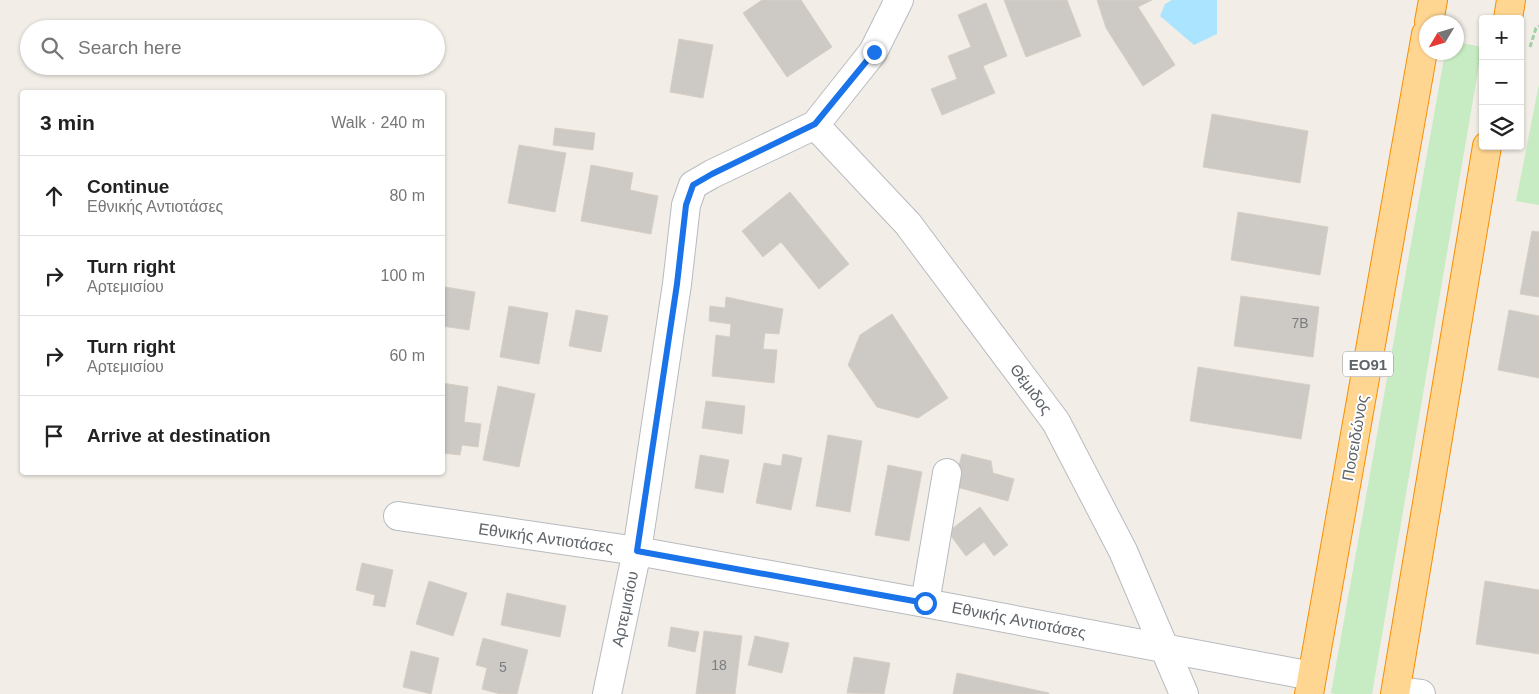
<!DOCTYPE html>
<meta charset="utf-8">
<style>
body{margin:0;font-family:Arial,sans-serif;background:#f6f6f6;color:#222}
.controls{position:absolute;right:15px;top:15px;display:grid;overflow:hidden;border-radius:5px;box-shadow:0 1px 4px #0004}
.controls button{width:45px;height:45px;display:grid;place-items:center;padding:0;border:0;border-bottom:1px solid #e0e0e0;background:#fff;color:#222;font:25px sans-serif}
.compass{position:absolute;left:1419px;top:15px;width:45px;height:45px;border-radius:50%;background:#fff;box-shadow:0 1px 4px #0004;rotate:232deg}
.stop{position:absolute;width:15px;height:15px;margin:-11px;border:4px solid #1a73e8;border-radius:50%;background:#fff}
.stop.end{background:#1a73e8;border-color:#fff;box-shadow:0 1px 5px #0008}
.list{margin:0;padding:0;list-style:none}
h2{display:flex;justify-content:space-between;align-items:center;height:65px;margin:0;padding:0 20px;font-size:21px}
h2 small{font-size:16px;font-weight:400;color:#767676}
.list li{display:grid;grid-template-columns:32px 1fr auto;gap:15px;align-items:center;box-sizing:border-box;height:80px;padding:0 20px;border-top:1px solid #e0e0e0}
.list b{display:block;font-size:19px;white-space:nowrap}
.list p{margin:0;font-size:16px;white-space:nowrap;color:#767676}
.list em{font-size:16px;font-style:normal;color:#767676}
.icon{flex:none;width:28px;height:28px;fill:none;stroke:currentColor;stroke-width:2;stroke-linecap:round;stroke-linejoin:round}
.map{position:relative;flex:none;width:1539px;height:694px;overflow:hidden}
.search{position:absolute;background:#fff;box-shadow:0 1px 4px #0004;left:20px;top:20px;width:425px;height:55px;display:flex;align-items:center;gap:12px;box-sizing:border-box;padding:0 18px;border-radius:28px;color:#767676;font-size:19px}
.panel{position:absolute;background:#fff;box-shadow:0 1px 4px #0004;left:20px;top:90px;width:425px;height:385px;border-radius:5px}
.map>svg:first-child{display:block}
.green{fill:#c7ebc2}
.water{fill:#aae4ff}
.building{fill:#cdc9c4;stroke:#d7cfc5}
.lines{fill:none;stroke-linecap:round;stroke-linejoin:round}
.minor-casing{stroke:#b7bbbf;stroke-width:30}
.highway-casing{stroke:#f98d00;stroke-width:30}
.path{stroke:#9dd2a5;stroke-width:3;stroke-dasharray:5 2.5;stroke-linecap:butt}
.minor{stroke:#fff;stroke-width:28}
.highway{stroke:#ffd691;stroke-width:28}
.route{stroke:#1a73e8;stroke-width:6}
.labels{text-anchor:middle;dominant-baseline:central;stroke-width:4;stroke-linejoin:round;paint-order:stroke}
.number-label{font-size:14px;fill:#7a7d80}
.shield{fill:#fff;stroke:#8e9296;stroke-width:1}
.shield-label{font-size:15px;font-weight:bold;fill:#5e6469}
.street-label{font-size:16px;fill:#5e6469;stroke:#fff}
</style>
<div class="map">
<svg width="1539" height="694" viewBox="0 0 1539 694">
<rect width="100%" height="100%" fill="#f2eee7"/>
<path class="green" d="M1457,42L1482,47L1372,694H1335L1331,693L1445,53L1456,52Z
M1539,84V205L1516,201Z"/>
<path class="water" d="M1172,0H1217V34L1194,45L1160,16L1165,4Z"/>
<path class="building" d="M762,0H801L832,47L787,77L743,13Z
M1004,0H1067L1081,36L1026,57Z
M1097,0H1152L1138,7L1175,65L1143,86L1106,28Z
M986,3L1007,56L983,66L995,93L942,115L931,89L957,79L948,56L971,47L958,15Z
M679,39L713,45L703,98L670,92Z
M1212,114L1308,131L1300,183L1203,167Z
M555,128L595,133L593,150L553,145Z
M519,145L566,153L555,212L508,203Z
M591,165L633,173L630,190L658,196L651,234L581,221Z
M790,192L849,264L819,289L781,242L763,257L742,231Z
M1238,212L1328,227L1320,275L1231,260Z
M1532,231L1539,232V297L1520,294Z
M445,287L475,292L469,330L442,326V301Z
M1241,296L1319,307L1313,357L1234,346Z
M726,297L783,309L779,334L765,333L763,349L777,350L774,383L712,376L716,335L730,337L731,324L709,321L710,306L725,308Z
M509,306L548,313L539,364L500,357Z
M576,310L608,316L601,352L569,346Z
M1509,310L1539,316V378L1498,370Z
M892,314L948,398L918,418L877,407L848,365L860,335Z
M1198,367L1310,385L1301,439L1190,421Z
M442,383L468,387L464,422L481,424L478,447L462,445L460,455L442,453Z
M498,386L535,394L519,467L483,460Z
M706,401L745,406L742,434L702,428Z
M828,435L862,441L850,512L816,506Z
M783,454L802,458L791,510L756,503L764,463L781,466Z
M962,454L991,461L993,473L1014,479L1008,501L953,486Z
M700,455L729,460L723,493L695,488Z
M888,465L922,472L909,541L875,535Z
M980,507L1008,545L994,556L984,542L966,556L948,532Z
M362,563L393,570L385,607L373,605L375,595L356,590Z
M429,581L467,593L453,636L416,624Z
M1485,581L1539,590V654L1476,644Z
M507,593L566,606L560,637L501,625Z
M671,627L699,632L695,652L668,646Z
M704,631L742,636L735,694H696Z
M755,636L789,643L782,673L748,665Z
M483,638L528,650L517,694H500L482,689L487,668L476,665Z
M411,651L439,658L431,694L403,687Z
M854,657L890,663L884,694L847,693Z
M957,673L1049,693V694H953Z"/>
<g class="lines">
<defs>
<path id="minor" d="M815,125L908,224L1056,422L1123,551L1184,694
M398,516L637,551L925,603L1312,676
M925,603L947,473
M1396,691L1421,694
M607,694L637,551L677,284L686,205L693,185L712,174L815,125L873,52L899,0"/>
<path id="highway" d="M1508,19L1511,0
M1429,22L1433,0
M1309,694L1426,34
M1395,694L1487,146"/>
</defs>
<use href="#minor" class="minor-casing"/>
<use href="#highway" class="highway-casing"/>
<path class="path" d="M1530,47L1536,28L1539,26"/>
<use href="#minor" class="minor"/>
<use href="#highway" class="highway"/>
</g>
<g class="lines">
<path class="route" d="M874,52L815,124L712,174L693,185L686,205L677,284L637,551L925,603"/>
</g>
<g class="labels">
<g class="number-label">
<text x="1300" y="323">7B</text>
<text x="719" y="665">18</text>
<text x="503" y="667">5</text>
</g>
<rect class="shield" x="1343" y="351.5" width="50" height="25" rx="4"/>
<g class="shield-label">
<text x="1368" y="364">ΕΟ91</text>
</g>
<g class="street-label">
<text transform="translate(1031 389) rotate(53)">Θέμιδος</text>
<text transform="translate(1355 438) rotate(-80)">Ποσειδώνος</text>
<text transform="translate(546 538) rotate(8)">Εθνικής Αντιοτάσες</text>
<text transform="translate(625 609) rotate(-78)">Αρτεμισίου</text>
<text transform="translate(1019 620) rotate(11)">Εθνικής Αντιοτάσες</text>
</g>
</g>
</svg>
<div class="controls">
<button>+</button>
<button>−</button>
<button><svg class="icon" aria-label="layers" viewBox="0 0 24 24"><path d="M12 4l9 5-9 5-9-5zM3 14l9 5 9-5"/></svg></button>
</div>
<svg class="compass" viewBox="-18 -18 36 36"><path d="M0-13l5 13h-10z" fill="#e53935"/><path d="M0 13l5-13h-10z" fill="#767676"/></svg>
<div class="stop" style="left:925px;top:603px"></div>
<div class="stop end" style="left:874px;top:52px"></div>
<div class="search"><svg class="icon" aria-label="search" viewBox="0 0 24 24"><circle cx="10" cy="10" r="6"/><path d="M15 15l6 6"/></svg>Search here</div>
<section class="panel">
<h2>3 min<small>Walk · 240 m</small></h2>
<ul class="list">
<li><svg class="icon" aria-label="ahead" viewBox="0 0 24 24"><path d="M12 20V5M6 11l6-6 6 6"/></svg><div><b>Continue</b><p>Εθνικής Αντιοτάσες</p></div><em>80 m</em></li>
<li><svg class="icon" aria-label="right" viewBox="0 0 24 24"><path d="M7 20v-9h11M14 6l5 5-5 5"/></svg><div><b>Turn right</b><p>Αρτεμισίου</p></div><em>100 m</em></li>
<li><svg class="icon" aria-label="right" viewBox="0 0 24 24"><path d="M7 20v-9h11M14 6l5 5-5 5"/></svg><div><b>Turn right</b><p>Αρτεμισίου</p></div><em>60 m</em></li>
<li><svg class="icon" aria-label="arrive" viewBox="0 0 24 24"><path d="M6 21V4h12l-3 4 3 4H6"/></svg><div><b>Arrive at destination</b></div></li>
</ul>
</section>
</div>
